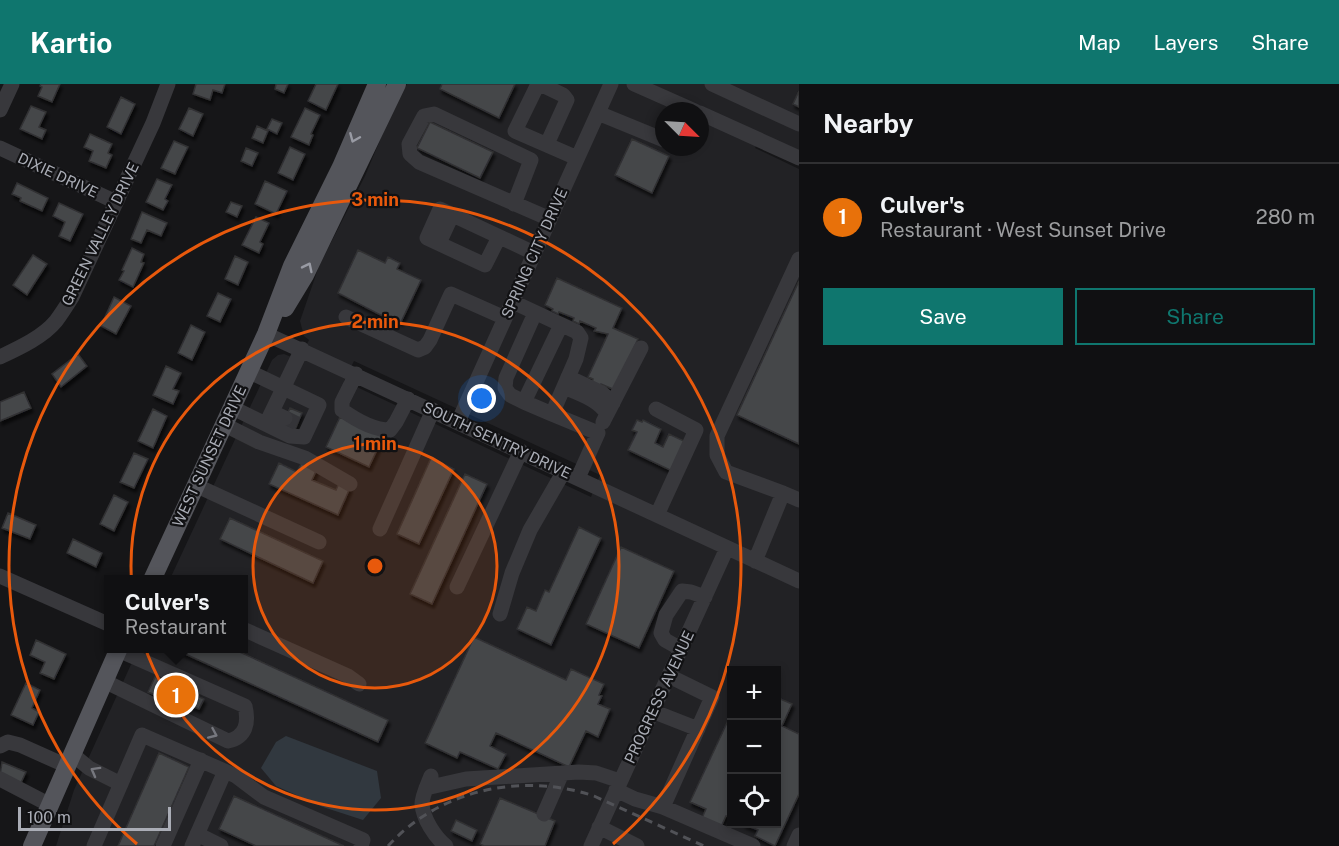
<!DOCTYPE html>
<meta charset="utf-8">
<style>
body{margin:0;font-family:"Public Sans",sans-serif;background:#19191b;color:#f1f3f6}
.controls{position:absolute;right:18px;bottom:18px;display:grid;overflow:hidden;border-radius:0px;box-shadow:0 3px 9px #0003}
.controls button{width:54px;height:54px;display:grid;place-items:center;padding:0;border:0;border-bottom:2px solid #303032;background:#101012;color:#f1f3f6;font:30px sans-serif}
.compass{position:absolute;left:655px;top:18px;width:54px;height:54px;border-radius:50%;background:#101012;box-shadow:0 3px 9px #0003;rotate:114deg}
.scale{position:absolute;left:18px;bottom:15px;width:153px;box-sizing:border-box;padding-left:6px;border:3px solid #aaadb6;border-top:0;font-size:16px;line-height:21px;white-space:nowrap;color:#aaadb6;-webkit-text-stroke:4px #111113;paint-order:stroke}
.you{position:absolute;left:482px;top:315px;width:21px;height:21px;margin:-15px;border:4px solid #fff;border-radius:50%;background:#1a73e8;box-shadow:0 0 0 9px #1a73e833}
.badge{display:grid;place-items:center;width:39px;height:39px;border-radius:50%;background:#0f766e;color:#fff;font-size:20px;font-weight:700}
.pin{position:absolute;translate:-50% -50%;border:3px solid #fff;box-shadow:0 2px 6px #0006}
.popup{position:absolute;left:104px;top:491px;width:144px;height:78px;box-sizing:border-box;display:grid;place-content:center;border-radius:0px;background:#101012;filter:drop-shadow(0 2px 4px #0005);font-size:20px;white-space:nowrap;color:#9c9d9f}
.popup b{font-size:22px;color:#f1f3f6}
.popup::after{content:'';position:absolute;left:50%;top:100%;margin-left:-12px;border:12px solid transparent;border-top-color:#101012}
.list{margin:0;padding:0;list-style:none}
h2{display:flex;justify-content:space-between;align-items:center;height:78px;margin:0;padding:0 24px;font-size:26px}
h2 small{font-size:20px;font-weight:400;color:#9c9d9f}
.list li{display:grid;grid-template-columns:39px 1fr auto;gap:18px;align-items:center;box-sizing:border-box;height:108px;padding:0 24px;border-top:2px solid #303032}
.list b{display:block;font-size:22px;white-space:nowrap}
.list p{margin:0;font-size:20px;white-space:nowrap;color:#9c9d9f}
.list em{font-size:20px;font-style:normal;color:#9c9d9f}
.actions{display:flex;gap:12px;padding:18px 24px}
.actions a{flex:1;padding:14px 0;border:2px solid #0f766e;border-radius:0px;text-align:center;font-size:21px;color:#0f766e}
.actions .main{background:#0f766e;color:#fff}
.icon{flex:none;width:33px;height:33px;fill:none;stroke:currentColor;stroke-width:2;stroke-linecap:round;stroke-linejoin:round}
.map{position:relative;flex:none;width:799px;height:762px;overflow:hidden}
header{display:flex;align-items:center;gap:36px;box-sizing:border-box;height:84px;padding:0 30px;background:#0f766e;color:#fff}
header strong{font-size:28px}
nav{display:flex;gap:33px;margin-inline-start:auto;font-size:21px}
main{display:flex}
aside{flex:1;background:#101012}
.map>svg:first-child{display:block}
.built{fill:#222225;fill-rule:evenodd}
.water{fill:#31383f}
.building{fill:#45464a;stroke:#303033;stroke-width:1.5;filter:url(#shadow)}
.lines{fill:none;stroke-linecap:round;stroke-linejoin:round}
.minor-tunnel{stroke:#343438;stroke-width:15;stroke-dasharray:15 8;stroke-linecap:butt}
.minor{stroke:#38383c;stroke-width:15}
.major{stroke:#54555b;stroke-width:18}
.rail{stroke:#515257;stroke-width:3;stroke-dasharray:8 6;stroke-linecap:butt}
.oneway{stroke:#999ba4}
.oneway2{stroke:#77787f}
.ring{fill:none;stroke:#e8590c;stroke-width:3}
.labels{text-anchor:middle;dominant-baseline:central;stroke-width:4.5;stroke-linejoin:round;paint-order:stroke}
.street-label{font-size:15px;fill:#aaadb6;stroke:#111113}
.centre{fill:#e8590c;stroke:#111113;stroke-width:3}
.ring-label{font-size:18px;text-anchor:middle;font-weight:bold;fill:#e8590c;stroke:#111113;stroke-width:4.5;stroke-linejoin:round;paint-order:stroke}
</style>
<header>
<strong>Kartio</strong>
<nav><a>Map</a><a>Layers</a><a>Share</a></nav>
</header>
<main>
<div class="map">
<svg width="799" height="762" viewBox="0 0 799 762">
<defs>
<filter id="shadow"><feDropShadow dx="2" dy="4" stdDeviation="1.5" flood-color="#0009"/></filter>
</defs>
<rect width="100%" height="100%" fill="#161618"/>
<path class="built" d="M407,0H799V67L762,50L755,64L799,85V762H56L74,706L138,565L243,564V496L170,495L272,276L278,271L284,270L299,276L309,256L304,252L300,237L319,182L365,92L388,37ZM664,27H700V63H664ZM354,277L600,391L591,413L344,297ZM732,586H776V740H732Z"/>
<path class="water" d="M286,652L377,687L381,714L363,736L323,723L276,702L261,684L276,658Z"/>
<path class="building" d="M41,0H60L52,18L38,12L42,3L40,2Z
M196,0H225L222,9L213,6L210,16L193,10Z
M276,0H288L284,9L275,5Z
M316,0H338L326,26L308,17Z
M442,0H515L499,34L440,5Z
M799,7V23L793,20Z
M121,13L135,20L121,50L107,43Z
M31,22L46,28L39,43L46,46L42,55L20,45Z
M189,24L203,30L193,52L179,45Z
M305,24L320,31L311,50L313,51L309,61L291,53Z
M272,35L282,39L277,50L267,45Z
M430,38L493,68L480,94L417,64Z
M257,42L268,47L263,59L252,54Z
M90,50L112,60L108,69L112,71L106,84L89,77L93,67L84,63Z
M632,55L669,72L652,109L615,91Z
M174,57L188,63L175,90L161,84Z
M290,63L305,70L293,96L278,89Z
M246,64L258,69L252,82L241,77Z
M157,95L172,101L165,115L168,117L163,126L146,118Z
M265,97L287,107L276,130L255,120Z
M17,99L48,114L42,127L20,117L21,114L12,110Z
M231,118L242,122L237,133L226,128Z
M59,119L83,130L70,157L59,152L65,138L53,132Z
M142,128L167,139L161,152L147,146L141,159L131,155Z
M256,133L269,139L260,158L263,160L259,169L242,161Z
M132,164L144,170L141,178L144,179L133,203L119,196L124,187L122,186Z
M358,166L385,179L388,173L400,179L397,185L421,196L401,238L391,233L390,236L338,209Z
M33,171L47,180L27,211L13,201Z
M235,172L248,178L238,201L225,195Z
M557,194L622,224L613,244L638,255L615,306L601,300L600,303L592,299L593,295L588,293L608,250L594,247L596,244L580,237L579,240L573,237L574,234L559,228L558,230L552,227L553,225L545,221Z
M799,197V360L737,331Z
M218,209L231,215L220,238L207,232Z
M114,213L131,222L116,250L101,242Z
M191,241L205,248L192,276L178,269Z
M78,270L87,282L61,303L52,290Z
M166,282L181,289L173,305L179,307L173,320L153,311Z
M24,308L31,324L0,337V318Z
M290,324L302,329L294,348L282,342Z
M153,325L167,332L153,364L138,357Z
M340,333L383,353L369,383L326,363Z
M637,336L642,338L643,336L661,345L655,359L663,363L669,350L686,358L672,387L628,366L637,348L632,346Z
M134,369L148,375L134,404L120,398Z
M431,374L454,385L419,460L397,450Z
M302,378L317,385L312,396L336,406L339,399L350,404L338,431L269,400L279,379L297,388Z
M465,390L487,400L432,520L410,510Z
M114,411L128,418L114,447L100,440Z
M8,429L36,441L30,455L2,444Z
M230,434L323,477L313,499L220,455Z
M579,443L601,454L551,561L517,545L527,523L536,527L545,506L549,508Z
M73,455L102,469L96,483L67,469Z
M621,463L674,487L639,564L586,540Z
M474,553L566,596L571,585L604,600L599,611L602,612L598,620L610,625L598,653L586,647L569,683L496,649L490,662L506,670L498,685L460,668L457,674L425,659Z
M36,556L66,570L54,595L40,589L45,578L30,571Z
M172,564H231L388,636L378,658Z
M155,593L204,615L199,625L189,621L187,625L148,608Z
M26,599L40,606L32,624L39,628L33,641L11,631Z
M776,613L792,620L782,642L799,650V710L775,762L755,752L758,746L743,740H776Z
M732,628V734L726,732L721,743L702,734L706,725L690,718Z
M159,669L189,683L154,762H118Z
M2,678L26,688L20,701L0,692Z
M234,712L344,762H256L219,745Z
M500,714L555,737L545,762H484L480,760Z
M456,736L477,746L472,757L451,747Z"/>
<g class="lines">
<path class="minor-tunnel" d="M285,334L297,340"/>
<path class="minor" d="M538,0L515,47L577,74
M540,0L563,11L567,16L547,60
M634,0L695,27
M712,0L799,40
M0,26L12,0
M598,29L664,56
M700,29L799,74
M681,63H684
M0,64L116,118
M514,120L531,76L434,30L424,32L409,60L410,70L419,78L550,135
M499,153L485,181L427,154L440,125L534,169
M439,159L452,131
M513,218L577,248L581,254L576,275L552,330L598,349L578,394
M346,233L418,266L425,263L430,256L451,210L505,234
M266,250L799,497
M0,273C19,264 43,253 56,237C62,229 67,221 72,213L153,39L168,0
M356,290L342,318V326C356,336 373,346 390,346L396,338L408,315
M568,293L602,309L613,319
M564,303C579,310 598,315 607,330L603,338
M524,318L510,311L505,304L506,294L535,229
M231,323L290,352L304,353L319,321L248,287
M656,325L696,346L657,431
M272,328L285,334
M552,330L524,318L561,241
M607,330L641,264
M458,338L611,0
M223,340L259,358L305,374L350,400
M266,340L302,265
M195,401L319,458
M783,409L726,388L717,371V352L799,175
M380,445L433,326
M755,477L783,409L799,416
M0,492L108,540
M457,503L521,367
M500,530L512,489L530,446L564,387
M243,545L348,592L359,600
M681,565L665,556L661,549L666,531L682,507L691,508L705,513
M104,597L228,657C246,653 249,639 245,622L118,566
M652,627L698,645
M0,662L8,658L20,661L67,682
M72,670L89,684L121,700
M431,692C428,700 422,712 422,720C423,735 435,753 446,762
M0,695L50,721
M426,704L466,695L579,688L596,689L620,697
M616,706L635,715L663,723L753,762
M663,723L712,613L669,592
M544,730L562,689
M599,743L637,762
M197,750L221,762
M94,762L142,651L236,692L264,713L363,756L361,762
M163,762L201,676
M192,762L225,687
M591,762L727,464
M794,762L799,751"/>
<path class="major" d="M285,224L305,191L397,0
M152,496L266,250L292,182L341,83L377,0
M32,762L119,564"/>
<path class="rail" d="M388,762C440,705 523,688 594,712L704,762"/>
</g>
<defs><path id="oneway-chevron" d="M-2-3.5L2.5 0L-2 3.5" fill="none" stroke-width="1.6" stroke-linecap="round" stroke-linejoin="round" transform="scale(1.5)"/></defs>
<g class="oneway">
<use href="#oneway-chevron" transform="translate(354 54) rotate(113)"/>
<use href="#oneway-chevron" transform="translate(308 183) rotate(-64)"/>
</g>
<g class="oneway2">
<use href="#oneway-chevron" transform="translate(213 650) rotate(24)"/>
<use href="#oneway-chevron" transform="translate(95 687) rotate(-151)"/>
</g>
<circle cx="375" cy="482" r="122" fill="#e8590c" fill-opacity=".12"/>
<g class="ring">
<circle cx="375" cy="482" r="122"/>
<circle cx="375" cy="482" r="244"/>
<path d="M137 760A366 366 0 1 1 613 760"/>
</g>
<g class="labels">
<g class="street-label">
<text transform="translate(58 91) rotate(25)">DIXIE DRIVE</text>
<text transform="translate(100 150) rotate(-64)">GREEN VALLEY DRIVE</text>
<text transform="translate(534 169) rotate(-66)">SPRING CITY DRIVE</text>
<text transform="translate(497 356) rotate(25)">SOUTH SENTRY DRIVE</text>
<text transform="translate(209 372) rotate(-65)">WEST SUNSET DRIVE</text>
<text transform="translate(659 613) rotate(-65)">PROGRESS AVENUE</text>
</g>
</g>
<circle cx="375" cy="482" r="9" class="centre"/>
<g class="ring-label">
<text x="375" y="122">3 min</text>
<text x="375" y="244">2 min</text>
<text x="375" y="366">1 min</text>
</g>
</svg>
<div class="controls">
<button>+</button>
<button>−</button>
<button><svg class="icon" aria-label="locate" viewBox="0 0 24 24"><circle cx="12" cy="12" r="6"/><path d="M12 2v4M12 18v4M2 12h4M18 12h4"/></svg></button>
</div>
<svg class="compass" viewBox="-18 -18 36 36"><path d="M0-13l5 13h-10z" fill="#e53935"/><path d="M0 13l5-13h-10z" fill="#9c9d9f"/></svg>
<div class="scale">100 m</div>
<div class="you"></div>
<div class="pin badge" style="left:176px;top:611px;background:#e8710a">1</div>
<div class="popup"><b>Culver's</b>Restaurant</div>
</div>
<aside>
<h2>Nearby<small></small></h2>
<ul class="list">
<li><span class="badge" style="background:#e8710a">1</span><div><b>Culver's</b><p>Restaurant · West Sunset Drive</p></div><em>280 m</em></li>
</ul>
<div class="actions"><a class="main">Save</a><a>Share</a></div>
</aside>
</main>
